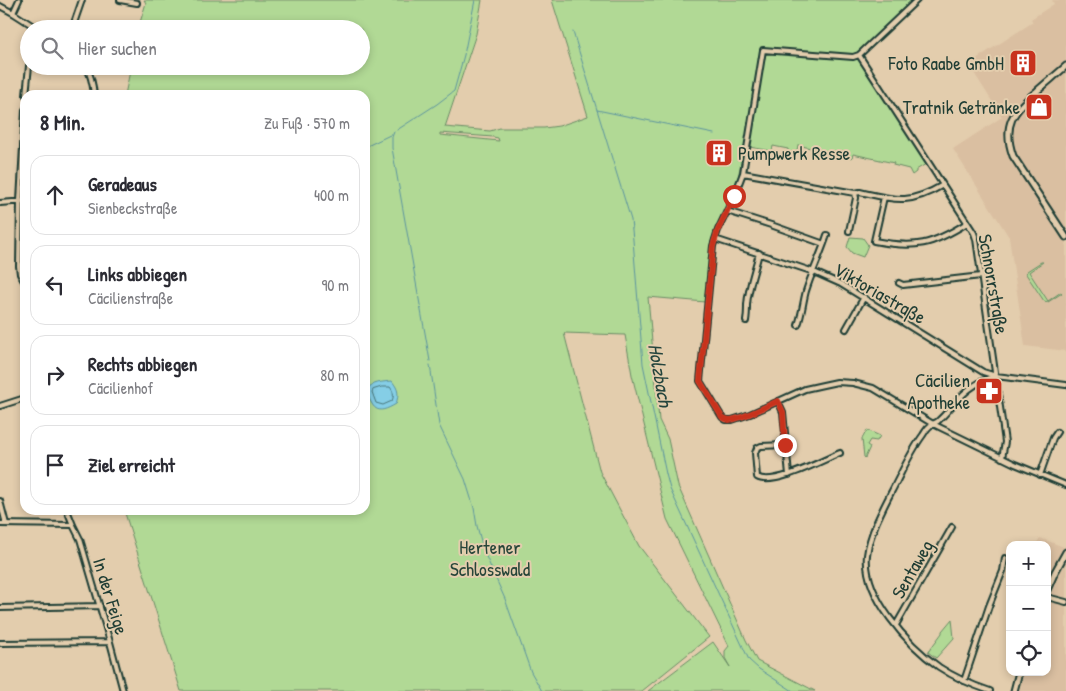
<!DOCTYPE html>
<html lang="de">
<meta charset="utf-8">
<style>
body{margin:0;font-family:"Patrick Hand",sans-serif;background:#f2f2f3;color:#2b2b33}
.controls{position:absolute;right:15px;bottom:15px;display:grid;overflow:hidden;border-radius:10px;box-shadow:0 2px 8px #0003}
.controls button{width:45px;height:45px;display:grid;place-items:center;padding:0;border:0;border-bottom:1px solid #e1e1e2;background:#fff;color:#2b2b33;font:25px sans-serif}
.stop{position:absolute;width:15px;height:15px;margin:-11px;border:4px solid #c8321e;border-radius:50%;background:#fff}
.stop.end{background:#c8321e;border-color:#fff;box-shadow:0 1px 5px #0008}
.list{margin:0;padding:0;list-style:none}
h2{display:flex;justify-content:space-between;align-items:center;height:65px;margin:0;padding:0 20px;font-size:21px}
h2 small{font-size:16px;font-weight:400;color:#7c7c81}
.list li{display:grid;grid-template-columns:32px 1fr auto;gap:15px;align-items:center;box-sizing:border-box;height:80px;margin:0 10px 10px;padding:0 10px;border:1px solid #e1e1e2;border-radius:15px}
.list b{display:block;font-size:19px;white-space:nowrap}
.list p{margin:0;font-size:16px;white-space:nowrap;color:#7c7c81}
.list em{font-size:16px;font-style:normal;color:#7c7c81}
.icon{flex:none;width:28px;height:28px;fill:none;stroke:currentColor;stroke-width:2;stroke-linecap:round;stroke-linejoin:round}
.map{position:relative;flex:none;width:1066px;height:691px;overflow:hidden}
.search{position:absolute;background:#fff;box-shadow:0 2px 8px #0003;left:20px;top:20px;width:350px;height:55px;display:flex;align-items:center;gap:12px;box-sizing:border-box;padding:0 18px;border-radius:28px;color:#7c7c81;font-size:19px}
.panel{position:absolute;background:#fff;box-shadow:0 2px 8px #0003;left:20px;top:90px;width:350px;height:425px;border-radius:15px}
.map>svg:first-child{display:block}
.built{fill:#dabfa1}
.green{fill:#b1d995;stroke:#688b64;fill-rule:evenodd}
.water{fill:#85cee6;stroke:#5c949f}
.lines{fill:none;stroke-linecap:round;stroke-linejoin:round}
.shore{stroke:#48777b;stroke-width:1}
.stream{stroke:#5c949f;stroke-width:1}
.minor-casing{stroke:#1f3d34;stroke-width:8}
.tertiary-casing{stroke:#1f3d34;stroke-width:9}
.minor{stroke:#e3cdad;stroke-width:4}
.tertiary{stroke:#e3cdad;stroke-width:5}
.route{stroke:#c8321e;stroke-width:6}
.labels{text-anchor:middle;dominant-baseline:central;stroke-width:4;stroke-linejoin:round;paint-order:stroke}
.poi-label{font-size:19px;fill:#1f3d34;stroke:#e3cdad;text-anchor:end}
.street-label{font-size:19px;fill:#1f3d34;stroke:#e3cdad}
.park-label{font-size:19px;fill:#264539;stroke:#e3cdad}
.water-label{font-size:20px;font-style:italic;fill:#24443d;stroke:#e3cdad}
</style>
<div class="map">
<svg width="1066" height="691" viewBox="0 0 1066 691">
<rect width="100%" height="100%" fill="#e3cdad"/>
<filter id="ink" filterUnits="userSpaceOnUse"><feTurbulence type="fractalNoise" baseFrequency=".02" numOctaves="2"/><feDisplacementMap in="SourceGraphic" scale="10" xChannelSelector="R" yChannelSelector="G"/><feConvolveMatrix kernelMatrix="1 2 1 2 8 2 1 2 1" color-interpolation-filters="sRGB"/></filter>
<g filter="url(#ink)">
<path class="built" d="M1052,0H1066V351L1025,346L1009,237L953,149L1002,117L969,65L979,57L1033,22L1031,19L1054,4Z
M1040,538L1064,547L1049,577L1047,576V545H1035Z
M1066,560V691H1019L1024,672H1047V603L1053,587Z"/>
<path class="green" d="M144,0H482L476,34L445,127L490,131L500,128H544L559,126L588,116L552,0H913L856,54L926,164L916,170V172L912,175L909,169L893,165L894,163L853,154L852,158L798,145L796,155L788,153V149L773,146L772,151L744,146L738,178L735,189L720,220L712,241L705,302L648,297L659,420L668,439L678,486L746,640L757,661L815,691H648L713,642L730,667L725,658V651L729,646L667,519L632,375L625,335L564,333L600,472L639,546L709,637L642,691H181L124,510H365V95H125L131,66H361V29H138L146,3ZM440,133L493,137L498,138L499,141L440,135Z
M850,237L863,238L868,245L863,257L852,253L847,247Z
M1041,262H1043L1029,272L1048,301L1061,292L1062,293L1048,302L1044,301L1026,274L1027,271Z
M867,430L880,436L877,441L870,440L867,445L870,447L865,458L864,457L862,439Z
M952,619L954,638L936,658L928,652L942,633V631Z"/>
<path class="water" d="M392,381C399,390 399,394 396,404C376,416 373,409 366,390C372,382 383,382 392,381Z"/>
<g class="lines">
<path class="shore" d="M382,387H390C394,392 394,396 392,401L383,405L376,403L372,392L373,390Z"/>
<path class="stream" d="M573,32L631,220L633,240L643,364L666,474L670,489L749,660L759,669L793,691
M597,110L714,134
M397,130L437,104L454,91L464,55L475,0
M394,132L392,137V148L430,361
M365,147L390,135L393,133
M430,365L439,425L465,479L474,508L477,526L484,552L505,599L531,672L542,691"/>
<defs>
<path id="minor" d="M120,0L137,3
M917,0L859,55L853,57L763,50L743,173L735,194L718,230L713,246L700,381L722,417L726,420H732L750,414L805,389L823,385L837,382L853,383L873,388L933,424L1015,464L1066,485
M0,6L13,13L38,29
M13,13L19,0
M72,29L82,0
M859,55L974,233L976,239L1005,442L1002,458
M86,66C91,75 93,85 94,95
M26,95L29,66
M25,110L20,201L19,266L20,274L25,283
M743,173L855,193L860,192C896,200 909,205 943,185
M884,197L874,241C916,249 932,245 967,223
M0,203L25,201
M727,211L771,225L824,244
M849,231L856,198L855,193
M715,239L814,272L841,284L983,372L996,376L1066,385
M899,283L903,285L981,276
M746,321C747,315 747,311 747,305C748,288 755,270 759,253
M798,325C802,314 803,302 806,291C812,272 821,254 827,235
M846,329L864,297
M778,401L783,412L789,475
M0,406L25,398
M785,445L761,446L757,448L755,453L757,477C773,487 823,460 840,453
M1040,475L1053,438L1057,432
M0,501L6,524
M67,510L73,525L80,539L110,642L123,691
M0,524L73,525
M1047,597L1066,602
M0,608L100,606
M896,625L952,527
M0,643L110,642
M964,681L989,606L1003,571L1005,558
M990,691C972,685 954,677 939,667C908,645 863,596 867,555C870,530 886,503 897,481C905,465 912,450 923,435C925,432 927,428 930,426C932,423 937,423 939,420C945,415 950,408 955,403C965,391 980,380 996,376"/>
<path id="tertiary" d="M1066,66C1056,75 1046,83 1036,92C1013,111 1002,125 1013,156L1066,237
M1047,590L1055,572L1066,552
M1014,691L1019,672"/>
</defs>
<use href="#minor" class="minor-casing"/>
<use href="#tertiary" class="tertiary-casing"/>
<use href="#minor" class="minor"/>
<use href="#tertiary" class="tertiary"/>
</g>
</g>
<g class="lines" filter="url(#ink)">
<path class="route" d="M734,196L718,230L713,246L700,381L722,417C725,419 725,419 729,420C740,420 767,406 778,401L783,412L785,445"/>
</g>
<defs>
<symbol id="building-square" viewBox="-11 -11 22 22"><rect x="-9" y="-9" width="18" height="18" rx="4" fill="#c8321e" stroke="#e3cdad"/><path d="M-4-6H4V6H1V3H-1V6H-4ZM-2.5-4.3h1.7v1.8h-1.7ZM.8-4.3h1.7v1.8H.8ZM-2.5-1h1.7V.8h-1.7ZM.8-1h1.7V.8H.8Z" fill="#fff"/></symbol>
<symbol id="shop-square" viewBox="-11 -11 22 22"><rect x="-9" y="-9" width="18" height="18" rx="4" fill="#c8321e" stroke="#e3cdad"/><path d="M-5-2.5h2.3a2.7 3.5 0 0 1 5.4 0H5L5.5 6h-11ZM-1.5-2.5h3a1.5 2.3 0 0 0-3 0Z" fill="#fff"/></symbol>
<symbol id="pharmacy-square" viewBox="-11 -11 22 22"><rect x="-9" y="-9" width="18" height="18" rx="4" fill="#c8321e" stroke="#e3cdad"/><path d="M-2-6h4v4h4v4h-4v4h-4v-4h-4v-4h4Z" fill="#fff"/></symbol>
</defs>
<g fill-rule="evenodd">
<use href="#building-square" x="1007" y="47" width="32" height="32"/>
<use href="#shop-square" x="1023" y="91" width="32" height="32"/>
<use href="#building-square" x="703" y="137" width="32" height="32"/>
<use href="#pharmacy-square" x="973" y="375" width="32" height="32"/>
</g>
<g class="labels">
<g class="poi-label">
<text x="1004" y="63">Foto Raabe GmbH</text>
<text x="1020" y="107">Tratnik Getränke</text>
<text x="738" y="153" text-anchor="start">Pumpwerk Resse</text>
<text x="970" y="380">Cäcilien<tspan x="970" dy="22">Apotheke</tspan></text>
</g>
<g class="street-label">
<text transform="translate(994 284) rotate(80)">Schnorrstraße</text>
<text transform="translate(880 293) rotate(30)">Viktoriastraße</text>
<text transform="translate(912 569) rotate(-60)">Sentaweg</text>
<text transform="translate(111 596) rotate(73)">In der Feige</text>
</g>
<g class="park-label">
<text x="490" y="547">Hertener<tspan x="490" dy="22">Schlosswald</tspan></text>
</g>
<g class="water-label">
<text transform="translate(661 375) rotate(80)">Holzbach</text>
</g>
</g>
</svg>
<div class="controls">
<button>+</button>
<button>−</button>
<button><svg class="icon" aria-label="locate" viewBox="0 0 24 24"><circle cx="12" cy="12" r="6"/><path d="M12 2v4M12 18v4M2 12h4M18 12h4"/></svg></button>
</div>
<div class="stop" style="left:734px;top:196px"></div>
<div class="stop end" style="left:785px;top:445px"></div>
<div class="search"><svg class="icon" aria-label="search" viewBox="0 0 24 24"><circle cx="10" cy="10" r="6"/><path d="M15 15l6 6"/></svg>Hier suchen</div>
<section class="panel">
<h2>8 Min.<small>Zu Fuß · 570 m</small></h2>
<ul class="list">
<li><svg class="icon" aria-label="ahead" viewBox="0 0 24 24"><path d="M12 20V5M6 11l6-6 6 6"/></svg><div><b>Geradeaus</b><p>Sienbeckstraße</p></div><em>400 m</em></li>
<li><svg class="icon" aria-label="left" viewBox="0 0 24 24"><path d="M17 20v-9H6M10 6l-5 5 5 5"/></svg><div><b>Links abbiegen</b><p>Cäcilienstraße</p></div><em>90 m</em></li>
<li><svg class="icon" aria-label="right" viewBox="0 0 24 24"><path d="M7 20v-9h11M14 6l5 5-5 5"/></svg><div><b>Rechts abbiegen</b><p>Cäcilienhof</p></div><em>80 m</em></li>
<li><svg class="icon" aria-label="arrive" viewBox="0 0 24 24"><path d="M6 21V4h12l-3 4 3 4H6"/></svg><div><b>Ziel erreicht</b></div></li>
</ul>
</section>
</div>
